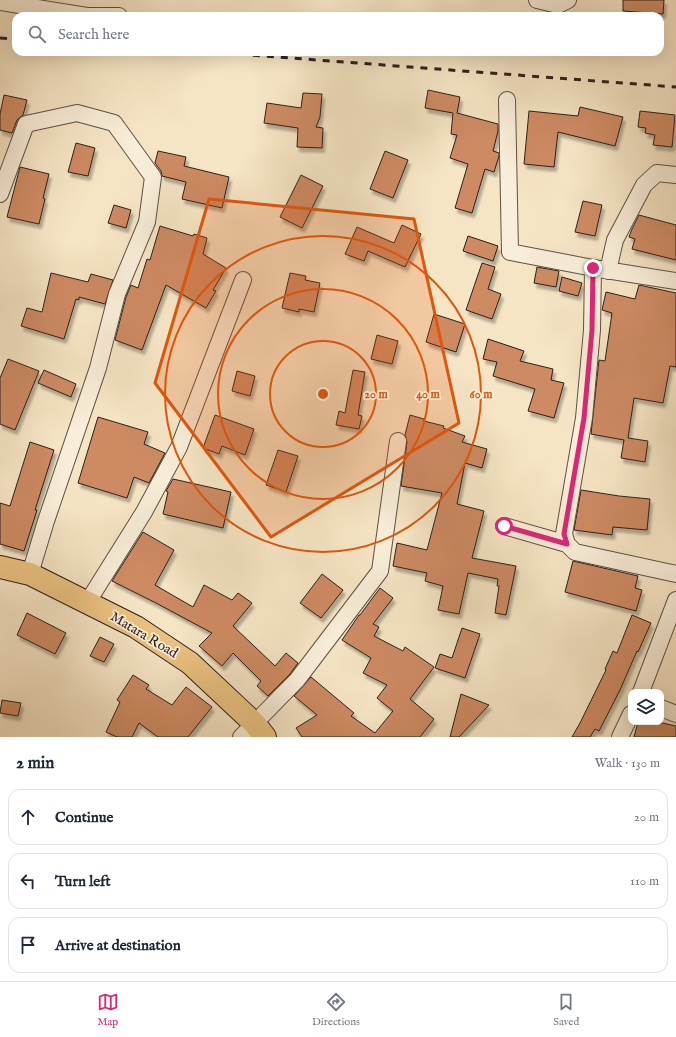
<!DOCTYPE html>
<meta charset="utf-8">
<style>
body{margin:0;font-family:"IM FELL English",serif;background:#f6f6f7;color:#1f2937}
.controls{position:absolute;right:12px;bottom:12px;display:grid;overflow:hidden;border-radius:8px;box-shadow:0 4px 16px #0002}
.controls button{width:36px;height:36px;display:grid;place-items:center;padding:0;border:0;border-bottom:1px solid #e0e1e3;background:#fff;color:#1f2937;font:20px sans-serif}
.stop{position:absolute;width:12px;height:12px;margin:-9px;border:3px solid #db2777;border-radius:50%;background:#fff}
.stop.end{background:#db2777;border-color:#fff;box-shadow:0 1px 4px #0008}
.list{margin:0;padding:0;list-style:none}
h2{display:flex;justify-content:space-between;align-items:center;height:52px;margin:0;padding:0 16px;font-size:17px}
h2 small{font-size:13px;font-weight:400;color:#747a83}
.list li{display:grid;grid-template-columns:26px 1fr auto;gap:12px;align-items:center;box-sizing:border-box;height:56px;margin:0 8px 8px;padding:0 8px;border:1px solid #e0e1e3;border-radius:12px}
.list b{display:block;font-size:15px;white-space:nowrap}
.list em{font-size:13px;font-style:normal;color:#747a83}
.icon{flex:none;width:22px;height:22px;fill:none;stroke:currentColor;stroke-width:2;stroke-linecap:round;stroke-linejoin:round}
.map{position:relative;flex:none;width:676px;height:737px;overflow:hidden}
.search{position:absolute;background:#fff;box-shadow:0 4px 16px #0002;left:12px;right:12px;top:12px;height:44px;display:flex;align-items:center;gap:10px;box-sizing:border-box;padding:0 14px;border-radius:12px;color:#747a83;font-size:15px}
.sheet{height:244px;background:#fff}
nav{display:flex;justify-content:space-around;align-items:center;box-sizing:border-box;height:56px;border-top:1px solid #e0e1e3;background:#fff;font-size:11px;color:#747a83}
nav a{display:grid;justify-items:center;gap:2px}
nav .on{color:#db2777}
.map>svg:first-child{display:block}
.building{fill:#cd8a64;stroke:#2b1f1a;filter:url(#shadow)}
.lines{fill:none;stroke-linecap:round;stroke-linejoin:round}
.street-casing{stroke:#5e5045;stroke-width:18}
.highway-casing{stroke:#2b1f1a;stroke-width:24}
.street{stroke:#f9eed9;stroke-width:16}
.highway{stroke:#ebc282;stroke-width:22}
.rail{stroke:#2b1f1a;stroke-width:3;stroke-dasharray:7 7;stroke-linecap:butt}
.route{stroke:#db2777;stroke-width:5}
.marked{fill:#df560d;fill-opacity:0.2;stroke:#df560d;stroke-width:3;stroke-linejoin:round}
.ring{fill:none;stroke:#df560d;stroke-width:2}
.labels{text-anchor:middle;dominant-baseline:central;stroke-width:3.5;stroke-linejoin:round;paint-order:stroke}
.street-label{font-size:14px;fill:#2b1f1a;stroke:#f9eed9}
.centre{fill:#df560d;stroke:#f9eed9;stroke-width:2}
.ring-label{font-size:12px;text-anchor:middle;font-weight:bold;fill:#df560d;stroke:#f9eed9;stroke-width:3.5;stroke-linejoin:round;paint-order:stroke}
</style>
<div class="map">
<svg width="676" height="737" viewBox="0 0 676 737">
<defs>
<filter id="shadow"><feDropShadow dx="2.5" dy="4.5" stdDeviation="1" flood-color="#0004"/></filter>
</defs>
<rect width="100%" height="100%" fill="#f6e5c5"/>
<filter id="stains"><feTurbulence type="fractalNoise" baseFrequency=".005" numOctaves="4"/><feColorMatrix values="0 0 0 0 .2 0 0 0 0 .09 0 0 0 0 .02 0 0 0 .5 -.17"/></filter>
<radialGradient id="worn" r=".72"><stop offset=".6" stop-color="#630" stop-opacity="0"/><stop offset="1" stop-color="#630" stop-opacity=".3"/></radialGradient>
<path class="building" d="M623,0H664L663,14L623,11Z
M428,90L460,97L457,113L498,124V131L493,151L499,153V156L494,172L485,169L472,213L455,208L468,164L450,158L457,135L451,134L453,113L425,108Z
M303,93L322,94L320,117L316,127L323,128L322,148L297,147L298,128L264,123L267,103L301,108Z
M4,95L27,100L23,115L17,120L12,133L0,130V114Z
M580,107L623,117L615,146L558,132L554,167L524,164L529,111L578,116Z
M640,111L675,115L672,147L653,145L655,135L645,133L646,128L638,127Z
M76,143L95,148L88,176L68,172Z
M158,151L186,157L184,166L229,177L222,208L182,199L186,182L162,176L161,171L155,163Z
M385,151L408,160L393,198L370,189Z
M20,167L49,174L43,198L45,199L39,224L7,217Z
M301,175L323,186L302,228L280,217Z
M583,201L602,205L595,236L575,232Z
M114,205L131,210L126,228L108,223Z
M639,215L676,225V260L632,249L635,239L629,237L632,229Z
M402,225L421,234L405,267L368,251L364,261L345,254L357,227L394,243Z
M160,226L193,236L194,234L207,238L203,254L226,268L213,290L216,291L206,308L166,285L142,350L115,340L126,297L131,285L138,288L147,259L150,260Z
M468,236L498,246L493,261L463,251Z
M482,263L495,267L488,289L501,294L492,319L466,310Z
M537,267L559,271L556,287L534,283Z
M51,273L88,282L91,274L113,280L105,304L79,297V300L76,299L64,339L21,326L27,308L42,312Z
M290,273L306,276L305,280L320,283L314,312L299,309V312L282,308Z
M562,277L582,283L578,296L559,291Z
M639,285L676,293V367L670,366L663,403L634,398L628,438L648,441L645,462L621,458L624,440L591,434L599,360L605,361L612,313L602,310L606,292L635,299Z
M434,314L465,324L456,352L426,342Z
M377,335L398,341L392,364L371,359Z
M488,339L524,351L520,361L553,369L551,380L564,383L554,418L528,411L535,389L493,376L497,362L483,359Z
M8,359L39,371L15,430L0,424V378Z
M44,370L76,384L71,397L38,383Z
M353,370L365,372L358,415L362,416L359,429L336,425L339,411L345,413Z
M237,371L255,376L250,396L232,391Z
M215,415L254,429L245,455L222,446L219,454L203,448Z
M410,415L424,419V421L444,426L443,428L465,436L462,442L487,449L482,468L465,463L457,504L484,511L472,558L516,566L506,615L495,613L499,586H497L498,579L468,573L459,614L438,610L443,586L425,581L427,573L393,566L397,543L427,550L442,493L401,486L407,442L405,435Z
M98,417L148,432L144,444L165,453L149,483L134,477L127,498L78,483Z
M30,442L54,450L35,510H37L24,551L0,544V503L10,506Z
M278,450L298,456L286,492L266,485Z
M173,479L231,492L223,528L163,514L168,492L166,491Z
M581,490L619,496L650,499L647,530L613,527L612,535L574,530Z
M143,532L174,550L155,585L193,607L204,585L232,600L238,593L252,603L233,626L275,666L286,653L298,663L290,674L268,696L257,686L261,681L233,653L222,666L199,646L212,633L156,603L112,581Z
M573,561L638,576L635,588L642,590L636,611L565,592Z
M322,574L343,590L321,618L300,603Z
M380,588L393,598L373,624L379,627L374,636L403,651L405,647L434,667L410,699L434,719L420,737H302L296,728L317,715L294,696L311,677L354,713L351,716L375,733L393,711L377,698L387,685L363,673L371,658L342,640L359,615H360Z
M27,613L66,633L55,654L17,635Z
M632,615L651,623L638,652L637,651L620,690L599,731L595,729L590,737H572L580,723L606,670L605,669L613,651L617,653Z
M462,628L480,634L465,678L435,668L440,654L452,658Z
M100,637L114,644L104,662L90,656Z
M133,675L149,685L146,689L172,705L186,687L212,707L188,737H158L139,723L132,737H117L106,732L120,702L117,700Z
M461,694L489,705L459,737H450Z
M2,700L21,703L18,716L0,713Z
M638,722H658L676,726V737H634Z"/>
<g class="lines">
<defs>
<path id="street" d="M537,0L558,5L568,0
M0,2L87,16H119
M507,100L510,252L593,268L676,281
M0,194L26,124L77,113L114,123L153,177L147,222L117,294L98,368L46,521L30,574
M593,268L592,330L584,418L564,534L567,544L575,552L676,574
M608,271L615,240L644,185L657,173L676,175
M504,526L567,544
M87,603L144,512L179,447L243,280
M641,692L676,600
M661,708L676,714
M241,737L297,680L380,571L398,441
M620,737L631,714"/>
<path id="highway" d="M0,567L30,574L136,627L190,663L255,724L265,737"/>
</defs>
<use href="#street" class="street-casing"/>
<use href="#highway" class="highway-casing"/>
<use href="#street" class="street"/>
<use href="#highway" class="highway"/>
<path class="rail" d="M0,38L16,39
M211,52L676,87"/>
</g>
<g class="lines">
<path class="route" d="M504,526L567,544L564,534L584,418L592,330L593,268"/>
</g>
<path class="marked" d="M209,199L414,219L459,423L271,537L155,383Z"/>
<g class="ring">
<circle cx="323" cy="394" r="53"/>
<circle cx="323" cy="394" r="105"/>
<circle cx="323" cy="394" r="158"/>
</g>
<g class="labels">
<g class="street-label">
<text transform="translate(144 635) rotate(31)">Matara Road</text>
</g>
</g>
<circle cx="323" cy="394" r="6" class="centre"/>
<g class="ring-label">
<text x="376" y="398">20 m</text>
<text x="428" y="398">40 m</text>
<text x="481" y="398">60 m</text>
</g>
<rect width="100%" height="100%" filter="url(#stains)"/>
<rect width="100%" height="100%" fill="url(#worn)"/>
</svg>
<div class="controls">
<button><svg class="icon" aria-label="layers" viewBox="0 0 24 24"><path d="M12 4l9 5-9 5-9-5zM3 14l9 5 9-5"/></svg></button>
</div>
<div class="stop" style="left:504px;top:526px"></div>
<div class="stop end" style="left:593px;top:268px"></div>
<div class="search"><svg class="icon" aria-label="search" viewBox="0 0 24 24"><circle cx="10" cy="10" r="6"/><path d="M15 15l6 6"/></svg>Search here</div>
</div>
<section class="sheet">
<h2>2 min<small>Walk · 130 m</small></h2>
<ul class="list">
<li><svg class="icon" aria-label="ahead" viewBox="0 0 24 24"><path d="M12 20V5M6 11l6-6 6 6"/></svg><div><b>Continue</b></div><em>20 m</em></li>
<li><svg class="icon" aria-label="left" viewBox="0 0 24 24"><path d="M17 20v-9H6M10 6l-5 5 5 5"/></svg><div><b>Turn left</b></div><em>110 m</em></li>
<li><svg class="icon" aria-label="arrive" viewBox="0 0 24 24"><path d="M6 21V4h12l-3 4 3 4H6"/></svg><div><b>Arrive at destination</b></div></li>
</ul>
</section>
<nav>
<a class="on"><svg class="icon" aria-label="map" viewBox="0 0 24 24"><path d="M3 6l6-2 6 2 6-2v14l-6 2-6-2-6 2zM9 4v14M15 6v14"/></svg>Map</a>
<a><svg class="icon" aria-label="directions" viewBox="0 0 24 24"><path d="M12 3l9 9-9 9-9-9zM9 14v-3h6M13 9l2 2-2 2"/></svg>Directions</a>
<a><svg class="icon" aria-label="saved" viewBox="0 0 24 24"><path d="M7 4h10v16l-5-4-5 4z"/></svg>Saved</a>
</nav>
